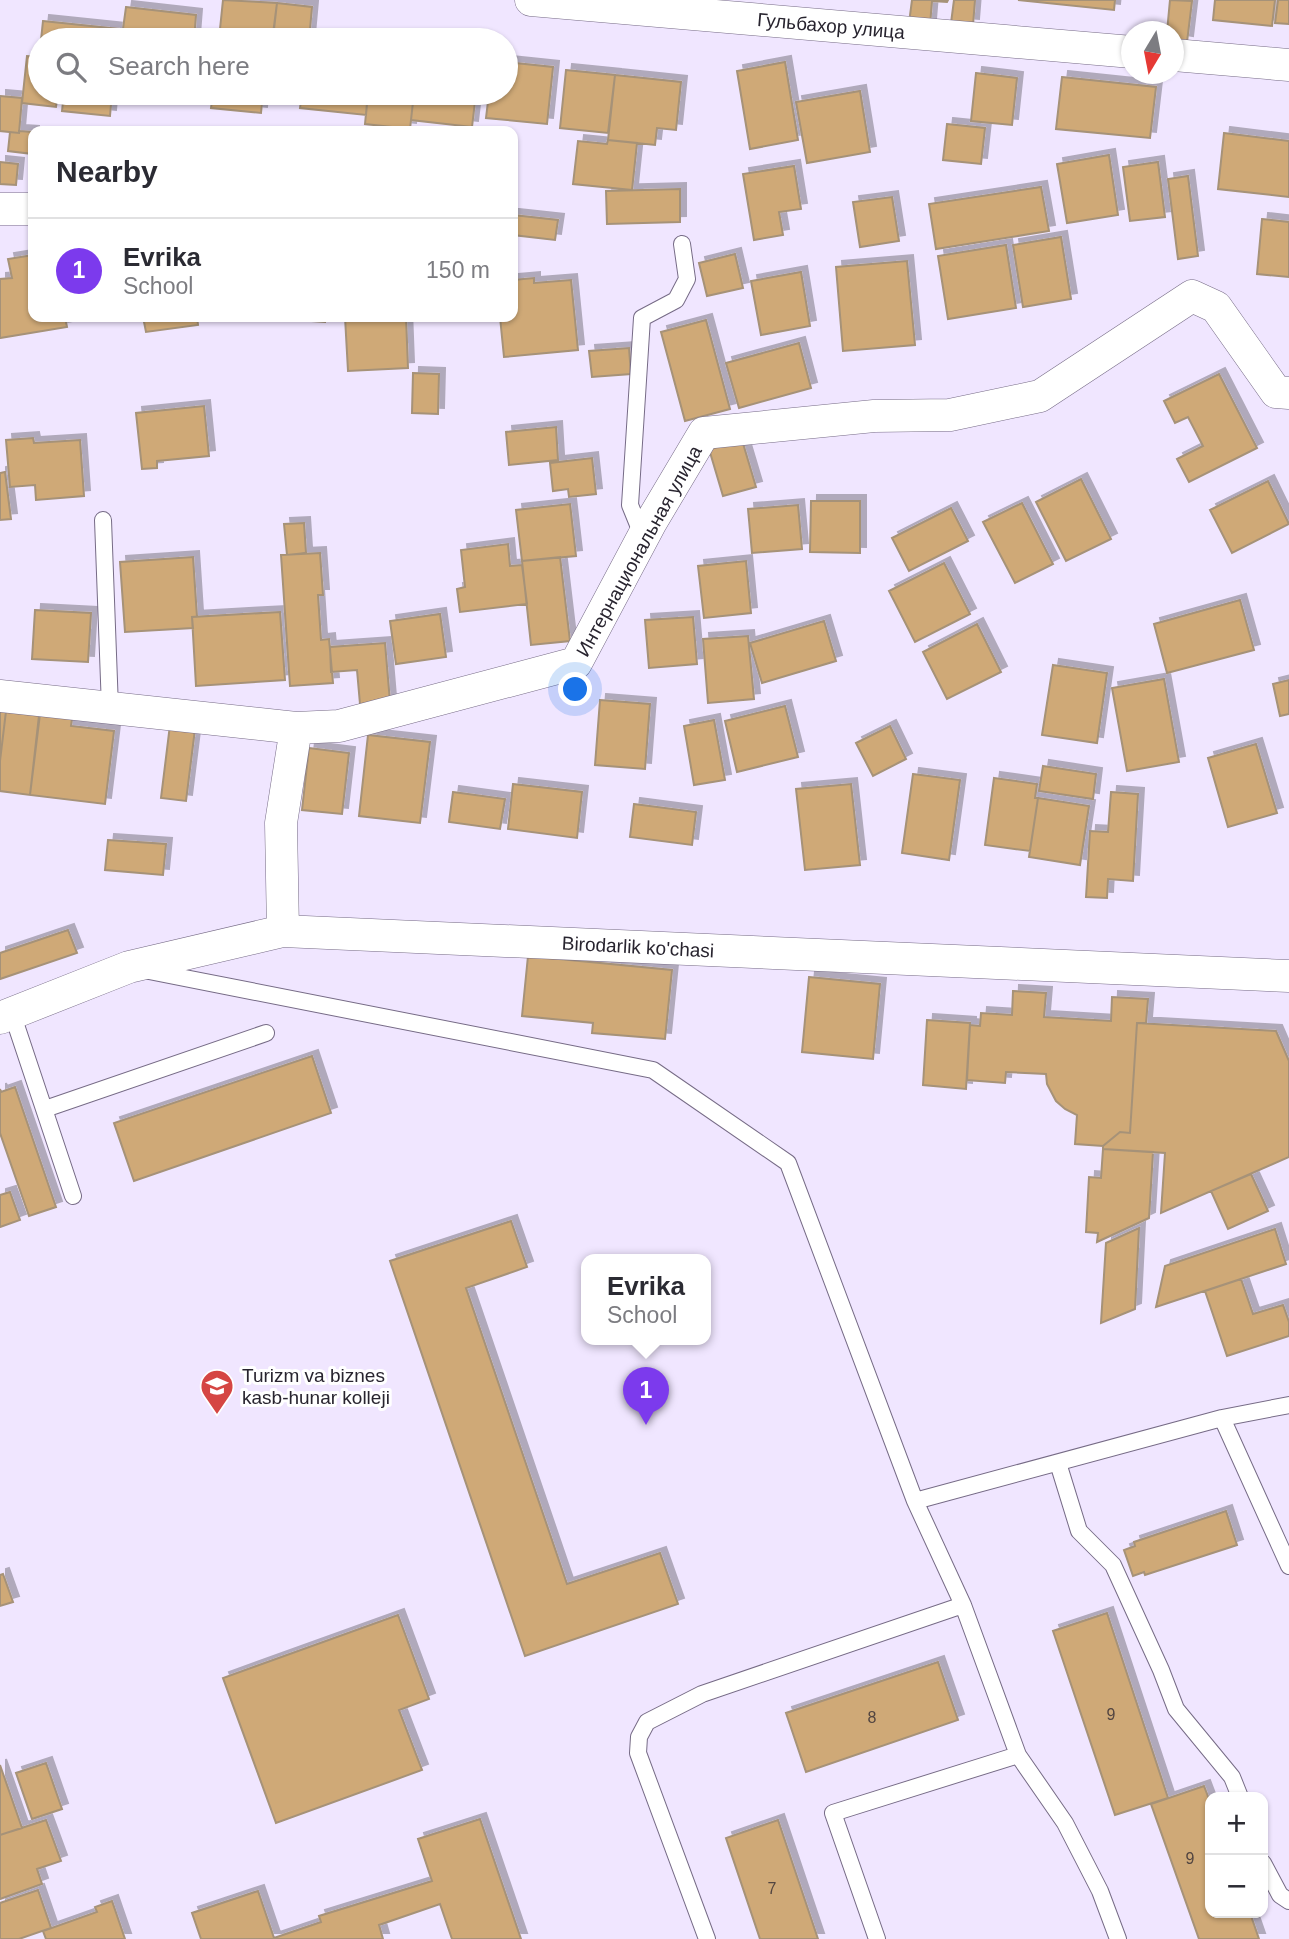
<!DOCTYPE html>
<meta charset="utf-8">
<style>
body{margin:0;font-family:Helvetica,sans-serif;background:#f2f2f3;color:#2b2b33}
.controls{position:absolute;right:21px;bottom:21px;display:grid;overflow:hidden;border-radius:14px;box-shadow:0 2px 5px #0004}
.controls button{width:63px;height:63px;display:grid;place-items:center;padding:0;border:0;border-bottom:2px solid #e1e1e2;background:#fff;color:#2b2b33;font:35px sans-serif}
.compass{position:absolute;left:1121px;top:21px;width:63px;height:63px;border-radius:50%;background:#fff;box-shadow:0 2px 5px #0004;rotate:190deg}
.you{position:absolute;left:576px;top:690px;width:24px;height:24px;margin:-18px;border:5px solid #fff;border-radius:50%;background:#1a73e8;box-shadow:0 0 0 10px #1a73e833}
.badge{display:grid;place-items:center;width:46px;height:46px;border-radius:50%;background:#7c3aed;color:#fff;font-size:23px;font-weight:700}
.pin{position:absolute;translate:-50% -58px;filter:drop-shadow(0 2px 4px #0008)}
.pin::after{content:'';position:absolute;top:37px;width:24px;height:21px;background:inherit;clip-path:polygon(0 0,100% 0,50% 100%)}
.popup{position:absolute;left:581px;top:1254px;width:130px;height:91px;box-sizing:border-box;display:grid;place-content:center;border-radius:14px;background:#fff;filter:drop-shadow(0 2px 5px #0005);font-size:23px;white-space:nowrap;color:#7c7c81}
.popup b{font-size:26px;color:#2b2b33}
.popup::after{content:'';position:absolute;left:50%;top:100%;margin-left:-14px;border:14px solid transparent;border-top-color:#fff}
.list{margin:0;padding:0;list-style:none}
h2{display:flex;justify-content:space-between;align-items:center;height:91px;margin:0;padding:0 28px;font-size:30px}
h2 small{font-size:23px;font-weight:400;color:#7c7c81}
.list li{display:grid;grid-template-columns:46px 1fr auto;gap:21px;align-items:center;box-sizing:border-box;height:105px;padding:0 28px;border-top:2px solid #e1e1e2}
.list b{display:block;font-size:26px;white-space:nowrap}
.list p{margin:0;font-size:23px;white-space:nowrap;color:#7c7c81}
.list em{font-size:23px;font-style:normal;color:#7c7c81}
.icon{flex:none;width:38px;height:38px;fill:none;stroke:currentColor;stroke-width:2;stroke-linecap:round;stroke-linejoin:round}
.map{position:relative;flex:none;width:1289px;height:1939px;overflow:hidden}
.search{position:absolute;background:#fff;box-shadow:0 2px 5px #0004;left:28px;top:28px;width:490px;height:77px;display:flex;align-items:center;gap:18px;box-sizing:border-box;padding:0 24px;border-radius:38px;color:#7c7c81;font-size:26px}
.panel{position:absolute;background:#fff;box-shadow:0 2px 5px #0004;left:28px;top:126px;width:490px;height:196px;border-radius:14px}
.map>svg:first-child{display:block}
.building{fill:#cfa977;stroke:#a69278;stroke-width:2;filter:url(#shadow)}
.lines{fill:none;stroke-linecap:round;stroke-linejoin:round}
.lane-casing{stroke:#766b86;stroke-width:18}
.street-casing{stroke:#766b86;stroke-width:33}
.lane{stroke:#fff;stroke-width:16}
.street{stroke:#fff;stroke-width:32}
.labels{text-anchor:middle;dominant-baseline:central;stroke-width:6;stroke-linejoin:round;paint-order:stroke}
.number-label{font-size:16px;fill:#524541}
.street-label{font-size:19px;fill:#28242f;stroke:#fff}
.poi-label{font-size:19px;fill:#28242f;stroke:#fff;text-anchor:start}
</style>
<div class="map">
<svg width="1289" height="1939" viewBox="0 0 1289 1939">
<defs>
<filter id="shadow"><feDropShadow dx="6" dy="-6" stdDeviation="0" flood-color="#0004"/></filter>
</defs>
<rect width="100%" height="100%" fill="#f0e6ff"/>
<path class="building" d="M223,0L277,3L273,34L220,29Z
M912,0H948L947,2L932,1L930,25L909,23Z
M954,0H975L973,25L951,23Z
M1018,0H1115L1114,10Z
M1170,0L1192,1L1187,42L1174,40V32H1167Z
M1215,0H1275L1272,26L1213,20Z
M1278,0H1289V24L1275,23Z
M277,3L312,7L309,40L273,38Z
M126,7L196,15L194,40H157L122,36Z
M43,21L119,29L118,40H41Z
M40,51V93H58L56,107L22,103L27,56L40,57Z
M506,62L553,67L547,124L486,118L489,93H506Z
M785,62L798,140L750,149L737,71Z
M566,70L615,75L608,133L560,128Z
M976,73L1017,78L1012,125L971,121Z
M615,75L681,82L676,130L657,128L655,145L608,140Z
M1062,77L1156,87L1150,138L1056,129Z
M860,91L870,152L807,163L796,102Z
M64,93H112L110,116L62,111Z
M213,93H263L261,113L211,108Z
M302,93H368L366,115L300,108Z
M368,93H414L410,129L365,124Z
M414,93H476L472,127L411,120Z
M0,96L22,98L19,133L0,131Z
M947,124L985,128L981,164L943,160Z
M19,131L33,132V154L8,151L10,132L19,133Z
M1224,133L1289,141V197L1218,189Z
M608,140L637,143L632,190L573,184L578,141L607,144Z
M1109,155L1118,215L1067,223L1057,164Z
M0,162L18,164L16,185L0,184Z
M1158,162L1165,217L1130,221L1123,167Z
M794,166L801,209L779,212L783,235L754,240L743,174Z
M1188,176L1198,256L1178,259L1168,179Z
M1041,187L1049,231L936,249L929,204Z
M680,189V222L607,224L606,191Z
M892,197L899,241L860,247L853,202Z
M513,215L558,220L555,240L513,235Z
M1262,219L1289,222V277L1257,274Z
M1061,237L1071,299L1023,307L1013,245Z
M1006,245L1016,308L948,319L938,256Z
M735,254L743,288L707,296L699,263Z
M33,255V317H65L67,327L0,338V279L12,278L8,259Z
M907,261L915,345L843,351L836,267Z
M801,272L810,326L761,335L751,281Z
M534,278V283L571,280L578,350L504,357L500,317H513V280Z
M143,317H197L198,325L146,332Z
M252,317H325V322Z
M345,317H406L408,368L348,371Z
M706,320L730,409L685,421L661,332Z
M799,343L811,388L739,408L726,363Z
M629,348L631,374L592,377L589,351Z
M413,373L439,374L438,414L412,413Z
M1219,374L1257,448L1189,482L1177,459L1203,446L1188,417L1175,423L1164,401Z
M204,406L209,456L157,461V468L142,469L136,413Z
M556,427L558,460L509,465L506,432Z
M33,438L34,443L80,440L84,496L36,500L35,485L10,487L6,440Z
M742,440L756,487L723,496L709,449Z
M592,458L596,494L569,497L568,489L553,491L550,463Z
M5,472L11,519L0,520V473Z
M1081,479L1111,539L1066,561L1036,502Z
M1268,481L1289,524L1232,553L1210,510Z
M811,501H860V553L810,552Z
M1022,503L1053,564L1015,583L983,522Z
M570,504L576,556L522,561L516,510Z
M798,505L802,549L752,553L748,509Z
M951,508L968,541L909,571L892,538Z
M304,523L306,553L287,555L284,524Z
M508,544L510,566L522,565L527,604L460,612L457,589L465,587L461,550Z
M320,553L323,595H318L321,640L329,639L333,683L290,686L281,555Z
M193,557L197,617H192L193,628L125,632L120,562Z
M560,557L570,641L531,645L522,561Z
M746,561L751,613L704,618L698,566Z
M944,563L970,614L915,642L889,591Z
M1240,600L1254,650L1167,673L1154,624Z
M35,610L91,613L88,662L32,659Z
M280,612L285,680L196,686L192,617Z
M440,614L446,657L396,664L390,621Z
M693,617L697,664L649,668L645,620Z
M824,621L836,661L762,683L750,643Z
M977,624L1001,672L947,699L923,652Z
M748,636L754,699L708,703L703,639Z
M385,643L390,702L360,704L357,670L331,672L330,647Z
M1053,665L1107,673L1097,743L1042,735Z
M1164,679L1179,762L1127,771L1112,688Z
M1289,680V714L1280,716L1273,684Z
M600,700L650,704L645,769L595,765Z
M7,703L40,714L30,795L0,791V761Z
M785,706L798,757L737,772L725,721Z
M40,707L72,719L71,726L114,731L105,804L30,795Z
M0,710L6,711L0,761Z
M714,720L725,780L694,785L684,726Z
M170,725L195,729L186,801L161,798Z
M890,726L906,759L873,776L856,743Z
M368,735L430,742L420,823L359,816Z
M1256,744L1277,813L1228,827L1208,758Z
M309,748L349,753L342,814L302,810Z
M1043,766L1096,774L1093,799L1039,791Z
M913,774L960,780L949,860L902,853Z
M994,778L1037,784L1035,798H1038L1030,851L985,845Z
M513,784L582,792L577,838L508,829Z
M851,784L860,865L805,870L796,789Z
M453,792L505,799L500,829L449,822Z
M1111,792L1138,794L1133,881L1108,879L1107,898L1086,897L1090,831L1108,832Z
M1038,798L1089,806L1080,865L1029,857Z
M634,804L696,812L692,845L630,837Z
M108,840L166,844L163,875L105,870Z
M68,930L77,953L0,979V953Z
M528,956L672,970L665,1039L592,1033L593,1023L522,1016Z
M809,977L880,984L873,1059L802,1052Z
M1013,991L1046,993L1044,1017L1111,1021L1112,997L1148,999L1146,1023H1137L1130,1133L1120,1132L1103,1146L1075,1144L1077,1115L1065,1109L1056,1101L1047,1084L1046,1074L1006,1072L1005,1083L967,1080L970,1025L980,1026L981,1013L1012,1015Z
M927,1020L970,1023L966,1089L923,1085Z
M1137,1023L1276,1031L1289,1061V1157L1161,1213L1165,1153L1103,1149V1146L1120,1132L1130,1133Z
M312,1056L331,1113L134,1181L114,1123Z
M15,1087L56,1207L29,1216L0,1133V1089L1,1092Z
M1103,1149L1153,1152L1149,1218L1097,1242L1098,1233L1086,1232L1089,1177L1101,1178Z
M1251,1174L1268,1211L1228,1229L1211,1191Z
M10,1192L20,1220L0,1227V1195Z
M511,1221L527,1267L466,1288L567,1584L660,1553L678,1604L525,1656L390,1261Z
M1139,1228L1135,1309L1101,1323L1106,1243Z
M1275,1229L1286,1264L1156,1307L1165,1266Z
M1241,1279L1253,1314L1283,1305L1289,1322V1336L1227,1356L1205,1291Z
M1226,1511L1237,1545L1145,1575L1144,1572L1133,1576L1124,1550L1135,1546L1134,1542Z
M3,1574L13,1602L0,1606V1575Z
M1107,1613L1168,1798L1115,1815L1053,1631Z
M398,1615L429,1699L399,1710L422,1770L276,1823L223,1678Z
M938,1662L958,1720L806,1772L786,1713Z
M46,1763L62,1809L32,1819L16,1773Z
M0,1765L22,1828L0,1835Z
M1204,1786L1210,1802V1913H1250L1259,1939H1199L1151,1804Z
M480,1819L521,1939H452L440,1904L379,1925L383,1939H201L192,1913L258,1891L274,1938L321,1922L319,1916L432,1881L418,1839Z
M46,1820L61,1861L37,1869L42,1884L0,1899V1835Z
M778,1820L818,1939H760L726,1838Z
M38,1890L51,1928L19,1939H0V1903Z
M112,1901L125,1939H46L43,1931L97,1912L95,1907Z"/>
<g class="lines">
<defs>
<path id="lane" d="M103,520L110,708
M643,537L630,505L642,318L676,300L687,279L682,244
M149,971L653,1070L788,1163L915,1501L963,1605L1018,1755L833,1813L877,1939
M12,1013L73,1196
M45,1109L266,1033
M1222,1418L1289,1566
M1058,1463L1079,1531L1113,1565L1161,1670L1176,1709L1232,1777L1240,1797
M915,1501L1222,1418L1289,1405
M1018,1755L1065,1823L1100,1891L1118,1939
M1263,1863L1280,1895L1289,1901
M707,1939L638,1753L639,1737L647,1722L702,1694L963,1605"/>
<path id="street" d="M531,0L1132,52
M1174,55L1289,65
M0,209H33
M0,696L296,728L339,726L576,663L651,522L704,433L874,416L950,415L1040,396L1192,296L1216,307L1276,392L1289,393
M283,931L281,823L296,728
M0,1018L129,967L283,931L1289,976"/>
</defs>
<use href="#lane" class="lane-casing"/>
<use href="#street" class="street-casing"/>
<use href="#lane" class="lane"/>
<use href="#street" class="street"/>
</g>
<defs>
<symbol id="university-pin" viewBox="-11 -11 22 30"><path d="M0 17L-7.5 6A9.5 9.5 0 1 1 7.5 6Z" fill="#d54643" stroke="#fff"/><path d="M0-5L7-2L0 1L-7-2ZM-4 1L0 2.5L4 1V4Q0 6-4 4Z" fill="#fff"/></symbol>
</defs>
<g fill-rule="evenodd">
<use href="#university-pin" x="198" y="1367" width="38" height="52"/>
</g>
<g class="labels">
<g class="number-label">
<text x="1111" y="1714">9</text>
<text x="872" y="1717">8</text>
<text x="1190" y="1858">9</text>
<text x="772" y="1888">7</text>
</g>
<g class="street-label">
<text transform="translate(831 26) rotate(5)">Гульбахор улица</text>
<text transform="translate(639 551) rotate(-61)">Интернациональная улица</text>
<text transform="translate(638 947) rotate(3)">Birodarlik ko'chasi</text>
</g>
<g class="poi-label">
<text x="242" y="1375">Turizm va biznes<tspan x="242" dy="22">kasb-hunar kolleji</tspan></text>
</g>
</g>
</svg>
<div class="controls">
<button>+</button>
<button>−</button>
</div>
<svg class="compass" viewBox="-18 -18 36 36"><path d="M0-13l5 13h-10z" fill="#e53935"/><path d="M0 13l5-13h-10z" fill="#7c7c81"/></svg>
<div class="you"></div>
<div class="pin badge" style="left:646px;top:1425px">1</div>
<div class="popup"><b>Evrika</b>School</div>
<div class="search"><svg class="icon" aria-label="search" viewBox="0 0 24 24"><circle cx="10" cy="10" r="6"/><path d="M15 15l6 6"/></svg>Search here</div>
<section class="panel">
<h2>Nearby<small></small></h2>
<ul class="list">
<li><span class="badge">1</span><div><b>Evrika</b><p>School</p></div><em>150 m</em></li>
</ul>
</section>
</div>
